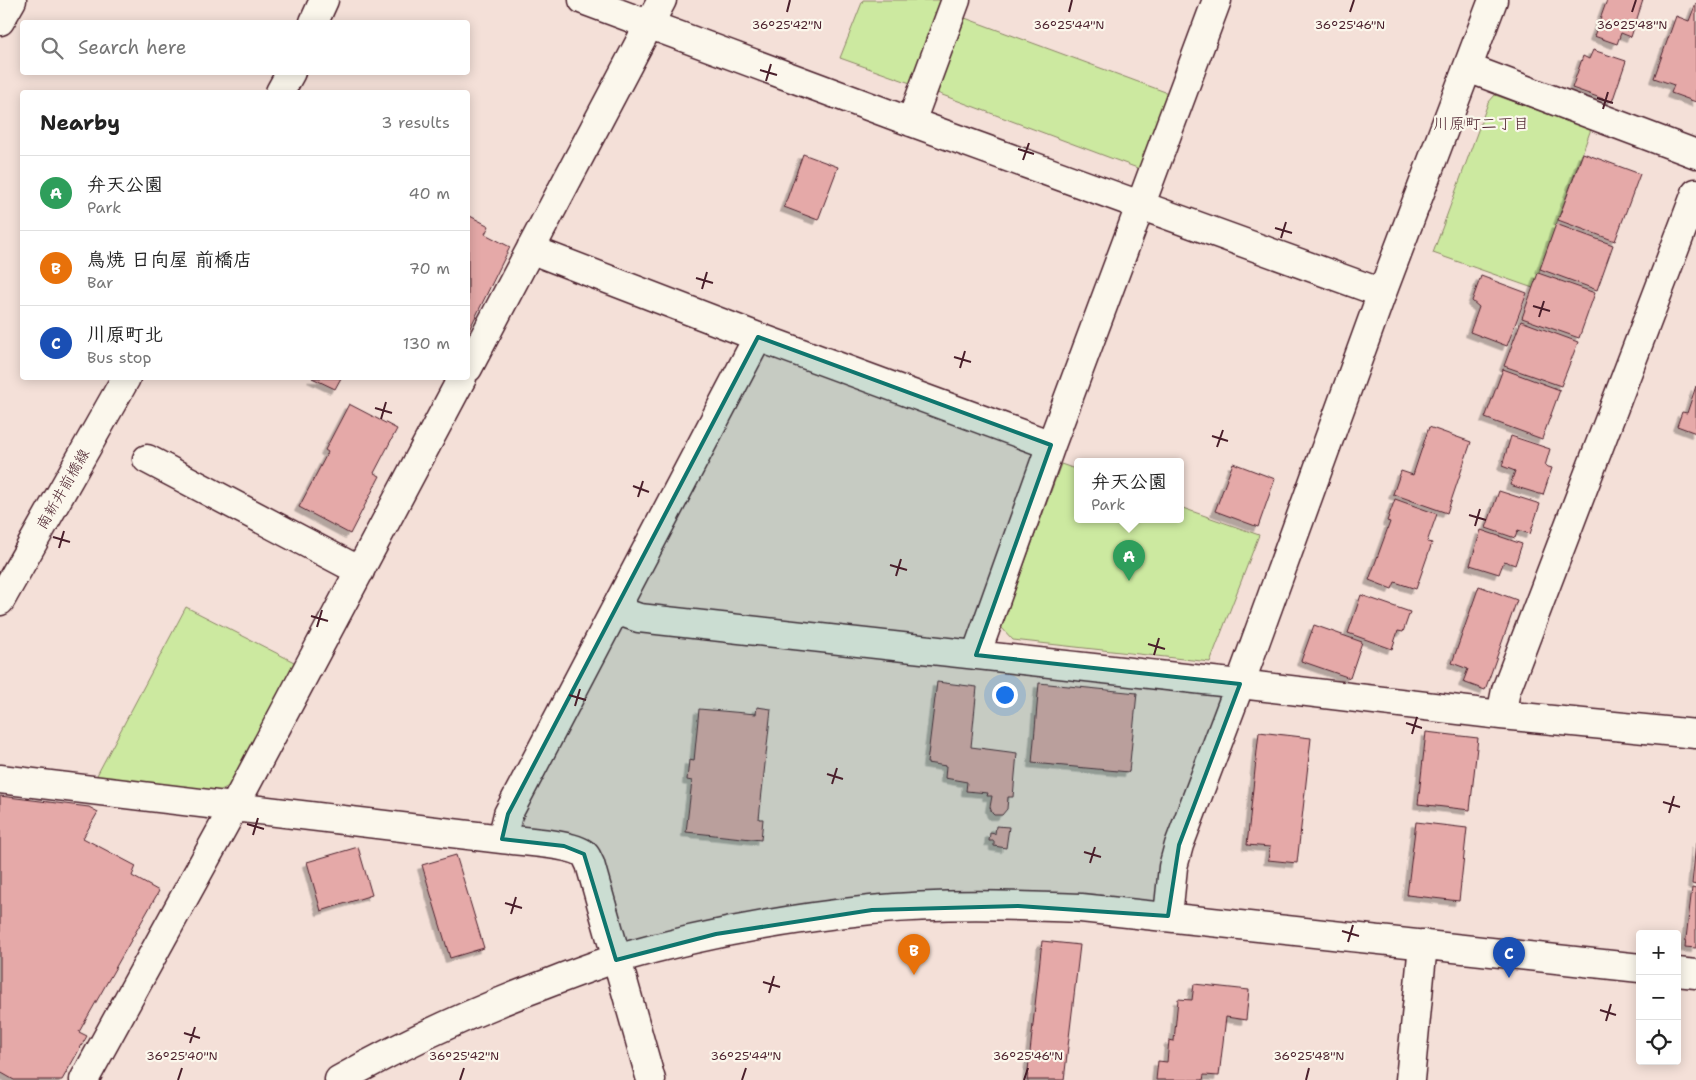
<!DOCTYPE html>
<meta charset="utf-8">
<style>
body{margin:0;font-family:"Shantell Sans","Klee One",sans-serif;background:#f2f2f2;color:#222}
.controls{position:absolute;right:15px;bottom:15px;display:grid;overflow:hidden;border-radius:5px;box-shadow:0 2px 12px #0003}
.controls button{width:45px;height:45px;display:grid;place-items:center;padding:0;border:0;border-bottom:1px solid #e0e0e0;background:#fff;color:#222;font:25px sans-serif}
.you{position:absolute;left:1004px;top:694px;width:18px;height:18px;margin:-12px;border:4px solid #fff;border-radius:50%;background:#1a73e8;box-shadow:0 0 0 8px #1a73e833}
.badge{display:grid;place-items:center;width:32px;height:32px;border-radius:50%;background:#b45309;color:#fff;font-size:16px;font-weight:700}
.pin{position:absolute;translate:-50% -41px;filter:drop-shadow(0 1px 2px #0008)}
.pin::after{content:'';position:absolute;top:26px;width:18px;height:15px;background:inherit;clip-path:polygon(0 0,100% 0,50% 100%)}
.popup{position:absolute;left:1074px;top:458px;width:110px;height:65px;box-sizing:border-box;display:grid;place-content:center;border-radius:5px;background:#fff;filter:drop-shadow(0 1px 4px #0005);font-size:16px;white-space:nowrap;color:#767676}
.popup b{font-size:19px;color:#222}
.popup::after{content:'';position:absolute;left:50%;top:100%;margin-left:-10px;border:10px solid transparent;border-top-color:#fff}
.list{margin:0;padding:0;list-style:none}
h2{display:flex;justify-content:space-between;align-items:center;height:65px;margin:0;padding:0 20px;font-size:21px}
h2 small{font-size:16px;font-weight:400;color:#767676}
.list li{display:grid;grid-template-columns:32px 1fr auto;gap:15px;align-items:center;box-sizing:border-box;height:75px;padding:0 20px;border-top:1px solid #e0e0e0}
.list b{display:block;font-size:19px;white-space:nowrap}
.list p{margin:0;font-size:16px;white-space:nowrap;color:#767676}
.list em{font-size:16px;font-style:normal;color:#767676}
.icon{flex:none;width:28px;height:28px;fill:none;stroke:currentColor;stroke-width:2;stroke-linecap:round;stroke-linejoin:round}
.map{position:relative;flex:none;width:1696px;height:1080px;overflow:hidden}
.search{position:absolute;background:#fff;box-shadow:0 2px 12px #0003;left:20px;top:20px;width:450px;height:55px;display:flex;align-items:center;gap:12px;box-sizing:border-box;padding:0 18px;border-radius:5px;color:#767676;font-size:19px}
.panel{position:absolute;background:#fff;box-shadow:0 2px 12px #0003;left:20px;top:90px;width:450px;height:290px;border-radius:5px}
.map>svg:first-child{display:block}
.green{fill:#cce9a0;stroke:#8b8466}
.building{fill:#e5a9a8;stroke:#4a1f2b;filter:url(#shadow)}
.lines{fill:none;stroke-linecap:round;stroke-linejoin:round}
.minor-casing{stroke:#4a1f2b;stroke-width:31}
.major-casing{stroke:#4a1f2b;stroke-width:31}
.minor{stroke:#fbf7ec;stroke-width:28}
.major{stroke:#fbf7ec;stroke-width:28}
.marked{fill:#0f766e;fill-opacity:0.2;stroke:#0f766e;stroke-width:4;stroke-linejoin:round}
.ticks{fill:none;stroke:#4a1f2b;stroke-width:2}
.labels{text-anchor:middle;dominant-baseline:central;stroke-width:4.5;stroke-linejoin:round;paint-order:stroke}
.street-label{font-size:15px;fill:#4a1f2b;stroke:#fbf7ec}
.neighbourhood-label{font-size:16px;fill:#4a1f2b;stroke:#fbf7ec}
.ticks-label{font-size:12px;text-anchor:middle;fill:#4a1f2b;stroke:#fbf7ec;stroke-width:4.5;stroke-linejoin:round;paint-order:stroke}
</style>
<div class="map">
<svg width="1696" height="1080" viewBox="0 0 1696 1080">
<defs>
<filter id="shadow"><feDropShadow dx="-4.5" dy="4.5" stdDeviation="0" flood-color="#0004"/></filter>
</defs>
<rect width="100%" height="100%" fill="#f4e0d8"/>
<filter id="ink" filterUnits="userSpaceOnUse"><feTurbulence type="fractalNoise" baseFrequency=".02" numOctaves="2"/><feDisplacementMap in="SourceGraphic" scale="10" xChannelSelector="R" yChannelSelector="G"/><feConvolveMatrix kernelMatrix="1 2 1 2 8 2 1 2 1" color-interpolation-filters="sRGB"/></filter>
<g filter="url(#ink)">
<path class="green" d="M863,0H945L913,84L840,58Z
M965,18L1168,93L1140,169L937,93Z
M1495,95L1591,129L1533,288L1433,253L1488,103Z
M1061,464L1078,470V520H1180V507L1259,535L1210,662L1013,640L1001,627Z
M186,607L296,663L231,785L219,791L96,777Z"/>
<path class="building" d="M1607,0H1643L1631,37L1621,33L1617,44L1594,36Z
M1696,3V102L1671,93L1674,85L1654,78L1676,16L1689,21Z
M1593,50L1626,61L1612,102L1572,88L1583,56L1589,59Z
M1583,153L1640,174L1615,241L1558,220Z
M803,154L838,167L818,220L784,207Z
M468,215L489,226L485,234L510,247L468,332Z
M1556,224L1613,245L1597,290L1540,269Z
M1538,273L1595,293L1579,338L1522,318Z
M1481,276L1527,293L1507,346L1470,332L1479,307L1472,301Z
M1521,321L1578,342L1561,386L1504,366Z
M1503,369L1560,390L1542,439L1485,418Z
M312,378H341L335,389Z
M1696,386V433L1677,426L1682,412L1687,413Z
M349,404L397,429L374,473L380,476L350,534L299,507L328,452L325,450Z
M1429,427L1471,442L1447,513L1393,494L1401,471L1413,475Z
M1511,436L1550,449L1545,466L1552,468L1543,495L1510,485L1515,471L1502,466Z
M1233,463L1275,479L1258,527L1215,511Z
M1499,491L1540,504L1530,534L1518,530L1515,538L1486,528Z
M1395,499L1437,514L1427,542L1432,543L1416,589L1395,582L1392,589L1369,580L1390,522L1387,521Z
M1481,530L1522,544L1515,565L1504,561L1499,574L1470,565Z
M1479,586L1517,600L1485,690L1463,682L1468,669L1452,663Z
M1361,595L1410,612L1403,632L1398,631L1392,649L1348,633Z
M1314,625L1362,642L1350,678L1301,661Z
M937,682L977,687L971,747L1017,753L1013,797H1008L1007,809L1002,815H994L992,813L990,807L992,796H987L988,793L966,791L967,782L945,778L946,766L927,763Z
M1039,683L1137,693L1129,772L1032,763Z
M757,707L771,709L759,819H763L761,840L686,832L692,781L687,780L689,760L694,761L699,709L756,714Z
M1259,732L1311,738L1297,863L1268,860L1270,847L1247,845Z
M1426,732L1478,738L1470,810L1418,804Z
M0,796L89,807L98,812L83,838L136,866L132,876L159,891L79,1032L87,1036L62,1080H14L0,1072Z
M1416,822L1467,828L1459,901L1407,895Z
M996,826L1009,827L1006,848L994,846V841H989L990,833L995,834Z
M1696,843V885L1692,884Z
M358,847L372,895L321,911L307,862Z
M456,855L484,948L450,958L422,865Z
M1692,888L1696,889V948L1685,947Z
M1042,941L1080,945L1064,1080H1027Z
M1194,984L1249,990L1246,1020L1226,1017L1219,1076L1204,1075L1203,1080H1156L1158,1061L1167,1062L1169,1040L1174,1041L1178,999L1192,1000Z"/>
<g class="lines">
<defs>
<path id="minor" d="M583,0L911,122L1382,293
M0,21L12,0
M1468,68L1696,154
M911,122L956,0
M531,248L545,255L758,337L1051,445
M468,368L662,0
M147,459L360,571
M616,610L639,618L1240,684L1501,715L1696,734
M976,655L1051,445L1217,0
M1501,715L1506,690L1696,193
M0,779L502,839C518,841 573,844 584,854C587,856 588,861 590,864L651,1080
M502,839L508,814L758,337
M1168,916L1173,867L1179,845L1240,684L1382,293L1493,0
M1677,972L1696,974
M84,1080L234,807L462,378
M339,1080C399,1046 461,1017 525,992C555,981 585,968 616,959C699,935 785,919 871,910C941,903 1011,905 1081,908L1640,968
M1410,1080L1423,944"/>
<path id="major" d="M314,22L324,0
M280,92L291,72
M0,601L126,378"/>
</defs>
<use href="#minor" class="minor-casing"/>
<use href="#major" class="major-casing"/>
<use href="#minor" class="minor"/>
<use href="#major" class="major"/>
</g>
</g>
<path class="marked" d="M758,337L1051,445L976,655L1240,684L1179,845L1168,916L1018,906L872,910L716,934L616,960L584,854L564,846L502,839L508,814Z"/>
<path class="ticks" d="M787,12L790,0M1069,12L1072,0M1350,12L1354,0M1632,12L1636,0M760,70L777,75M766,81L771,64M1597,98L1613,103M1603,109L1608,92M1018,149L1034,154M1023,160L1029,143M1275,228L1292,233M1281,238L1286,222M696,278L713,283M702,289L707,272M1533,306L1550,311M1539,317L1544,301M954,357L971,362M960,368L965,351M375,408L392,413M381,419L386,402M1212,436L1228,441M1217,447L1223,430M633,486L649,492M638,497L643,481M1469,515L1486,520M1475,526L1480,509M53,537L70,542M59,548L64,531M890,565L907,570M896,576L901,559M311,616L328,621M317,627L322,610M1148,644L1165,649M1154,655L1159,638M569,695L586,700M575,706L580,689M1406,723L1422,728M1412,734L1417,717M827,774L843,779M832,784L837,768M1663,802L1680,807M1669,813L1674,796M247,824L264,829M253,835L258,818M1084,852L1101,857M1090,863L1095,847M505,903L522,908M511,914L516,897M1342,931L1359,936M1348,942L1353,925M763,982L780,987M769,993L774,976M1600,1010L1616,1015M1606,1021L1611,1004M184,1033L200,1038M190,1043L195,1027M178,1080L182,1068M460,1080L464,1068M742,1080L746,1068M1024,1080L1028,1068M1306,1080L1309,1068"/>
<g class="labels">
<g class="street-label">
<text transform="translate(63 489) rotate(-60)">南新井前橋線</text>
</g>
<g class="neighbourhood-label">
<text x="1481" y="123">川原町二丁目</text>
</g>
</g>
<g class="ticks-label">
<text x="787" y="29">36°25'42"N</text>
<text x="1069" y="29">36°25'44"N</text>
<text x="1350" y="29">36°25'46"N</text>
<text x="1632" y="29">36°25'48"N</text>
<text x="182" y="1060">36°25'40"N</text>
<text x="464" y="1060">36°25'42"N</text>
<text x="746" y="1060">36°25'44"N</text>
<text x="1028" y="1060">36°25'46"N</text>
<text x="1309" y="1060">36°25'48"N</text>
</g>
</svg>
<div class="controls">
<button>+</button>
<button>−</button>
<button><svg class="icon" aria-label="locate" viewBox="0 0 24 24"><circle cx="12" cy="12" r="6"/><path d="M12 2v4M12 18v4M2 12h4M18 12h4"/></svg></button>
</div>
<div class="you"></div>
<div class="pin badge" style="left:1129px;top:581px;background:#2e9e5b">A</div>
<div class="popup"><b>弁天公園</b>Park</div>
<div class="pin badge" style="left:914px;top:975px;background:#e8710a">B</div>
<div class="pin badge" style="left:1509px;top:978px;background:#1a4fb4">C</div>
<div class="search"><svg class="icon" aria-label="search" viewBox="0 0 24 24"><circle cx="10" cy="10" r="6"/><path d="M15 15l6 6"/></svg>Search here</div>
<section class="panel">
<h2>Nearby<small>3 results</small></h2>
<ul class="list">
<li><span class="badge" style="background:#2e9e5b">A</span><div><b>弁天公園</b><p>Park</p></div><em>40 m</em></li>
<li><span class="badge" style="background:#e8710a">B</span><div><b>鳥焼 日向屋 前橋店</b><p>Bar</p></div><em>70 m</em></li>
<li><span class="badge" style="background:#1a4fb4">C</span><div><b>川原町北</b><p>Bus stop</p></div><em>130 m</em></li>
</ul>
</section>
</div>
